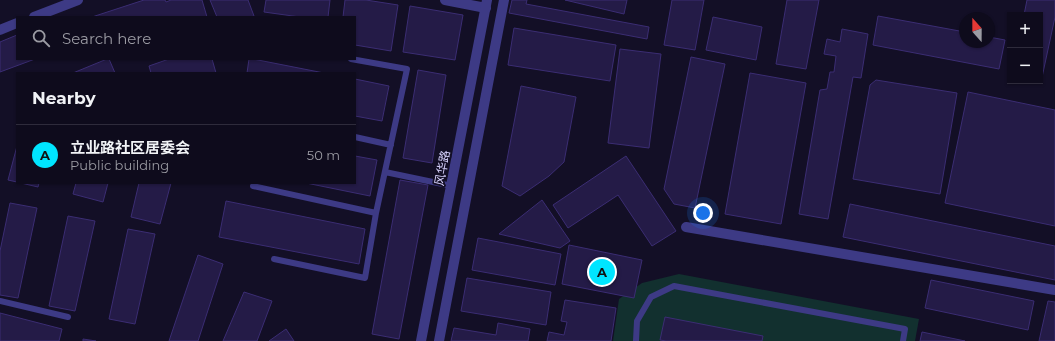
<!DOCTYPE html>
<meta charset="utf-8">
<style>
body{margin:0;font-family:Montserrat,"Noto Sans SC",sans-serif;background:#171425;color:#f1f3f6}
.controls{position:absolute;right:12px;top:12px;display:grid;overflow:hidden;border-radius:0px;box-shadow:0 1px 3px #0004}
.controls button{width:36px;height:36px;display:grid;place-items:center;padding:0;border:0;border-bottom:1px solid #2e2b3b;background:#0e0b1c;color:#f1f3f6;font:20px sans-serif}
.compass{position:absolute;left:959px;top:12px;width:36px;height:36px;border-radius:50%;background:#0e0b1c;box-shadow:0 1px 3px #0004;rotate:339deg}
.you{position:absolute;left:703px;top:213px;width:14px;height:14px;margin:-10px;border:3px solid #fff;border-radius:50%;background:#1a73e8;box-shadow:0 0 0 6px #1a73e833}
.badge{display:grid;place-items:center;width:26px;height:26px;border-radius:50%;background:#00e5ff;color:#111;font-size:13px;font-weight:700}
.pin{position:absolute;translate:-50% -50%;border:2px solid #fff;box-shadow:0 1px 4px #0006}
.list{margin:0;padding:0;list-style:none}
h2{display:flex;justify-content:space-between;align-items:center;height:52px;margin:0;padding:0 16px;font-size:17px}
h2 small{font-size:13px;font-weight:400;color:#9b9ba3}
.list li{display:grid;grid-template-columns:26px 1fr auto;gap:12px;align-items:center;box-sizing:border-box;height:60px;padding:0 16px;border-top:1px solid #2e2b3b}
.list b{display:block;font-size:15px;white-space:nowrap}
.list p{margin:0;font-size:13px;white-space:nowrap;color:#9b9ba3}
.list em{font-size:13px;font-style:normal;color:#9b9ba3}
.icon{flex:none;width:22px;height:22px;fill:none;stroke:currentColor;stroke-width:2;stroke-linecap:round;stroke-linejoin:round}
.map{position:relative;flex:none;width:1055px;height:341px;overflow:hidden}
.search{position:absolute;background:#0e0b1c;box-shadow:0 1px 3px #0004;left:16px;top:16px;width:340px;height:44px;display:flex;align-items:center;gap:10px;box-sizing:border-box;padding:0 14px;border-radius:0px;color:#9b9ba3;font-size:15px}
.panel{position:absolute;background:#0e0b1c;box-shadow:0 1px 3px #0004;left:16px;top:72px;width:340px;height:112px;border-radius:0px}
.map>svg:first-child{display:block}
.green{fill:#12302f}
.building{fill:#241b47;stroke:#3b2d73}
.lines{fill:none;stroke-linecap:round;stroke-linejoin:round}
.service{stroke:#3d3a85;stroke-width:6}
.minor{stroke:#3d3a85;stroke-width:10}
.tertiary{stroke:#3d3a85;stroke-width:10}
.labels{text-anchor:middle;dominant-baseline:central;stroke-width:3.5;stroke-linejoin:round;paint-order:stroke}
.street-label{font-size:12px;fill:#d9d4ff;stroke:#130f26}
</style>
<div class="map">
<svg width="1055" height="341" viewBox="0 0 1055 341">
<rect width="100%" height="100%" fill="#130f26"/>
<path class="green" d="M679,274L919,319L915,341H613L619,299L642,283Z"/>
<path class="building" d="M144,0H165L166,2L171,0H202L207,17H92Z
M210,0H248L254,16L250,17H217Z
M266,0H330L328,17H300L264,12Z
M345,0H366L398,5L391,51L355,45V17H343Z
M512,0H527L526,4L649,27L647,39L509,13Z
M565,0H627L624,14Z
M672,0H704L695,50L664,45Z
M787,0H819L806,69L776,64Z
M1027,0H1055V17L1041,82L1035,81H1040V15H1024Z
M410,6L463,15L455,60L403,52Z
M878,16L965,32V42H989V37L1005,40L999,69L873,45Z
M713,17L762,27L756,60L706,50Z
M514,28L616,45L610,81L508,65Z
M842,29L868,34L861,78L853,77L828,219L799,214L820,90L827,89L830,72H834L836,56L824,54L827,39L840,42Z
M17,35V59H35L0,72V42Z
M620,49L661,54L649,148L608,143Z
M691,57L725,64L695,208L674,204L664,189Z
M107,59H109L115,73H73Z
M169,59H212L216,73H151L149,66Z
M249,59H253L324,73H247Z
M418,70L446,75L432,163L403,158Z
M750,73L806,83L781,224L725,214Z
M355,79L389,86L382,121L355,116Z
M876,80L957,93L940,194L853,179L870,85Z
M521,86L576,97L564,162L549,176L520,196L502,186Z
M968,92L1055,110V226L945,203Z
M17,146V182L8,180Z
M355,156L377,160L370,196L306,183H355Z
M626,156L676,231L652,246L618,195L568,228L553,205Z
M400,180L428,185L399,339L372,334Z
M21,183H39L38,187Z
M76,183H108L103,202L73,194Z
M139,183H171L160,224L131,217Z
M542,200L570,241L560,248L499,234Z
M226,201L365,229L359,264L219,237Z
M10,203L37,208L18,298L0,295V251Z
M850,204L1055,246V280L843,237Z
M68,216L95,221L75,311L49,306Z
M128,229L155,234L135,324L109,319Z
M478,238L561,254L555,285L472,270Z
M569,245L642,260L634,298L562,284Z
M198,255L223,264L198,341H169Z
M467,278L551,292L546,325L461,311Z
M931,280L1034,301L1028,330L925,308Z
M244,292L272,301L257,341H223Z
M565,300L616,308L611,341H547L549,332L564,335L567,322L561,321Z
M1048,301L1055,302V341H1039Z
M0,313L62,329L59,341H0Z
M665,317L763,336L762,341H666L660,340Z
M498,323L530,329L528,341H451L454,328L496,335Z
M286,329L294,341H269Z
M922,332L965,341H920Z
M83,339L96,341H83Z"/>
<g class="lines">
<path class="service" d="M355,137L391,145
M385,172L452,186
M253,186L376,213L407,69L351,59
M274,259L365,278L376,213
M0,301L68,317
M636,341L637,321L651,297L674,286L905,329L903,341"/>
<path class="minor" d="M445,0L486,8
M34,17L78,0
M0,30L17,23
M686,227L1055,290"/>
<path class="tertiary" d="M421,341L487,0
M439,341L504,0"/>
</g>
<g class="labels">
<g class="street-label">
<text transform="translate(442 168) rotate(-79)">风华路</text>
</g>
</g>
</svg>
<div class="controls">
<button>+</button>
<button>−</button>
</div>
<svg class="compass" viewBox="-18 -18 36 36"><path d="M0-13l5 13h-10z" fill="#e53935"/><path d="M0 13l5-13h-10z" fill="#9b9ba3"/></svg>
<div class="you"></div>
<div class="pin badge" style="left:602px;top:272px">A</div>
<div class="search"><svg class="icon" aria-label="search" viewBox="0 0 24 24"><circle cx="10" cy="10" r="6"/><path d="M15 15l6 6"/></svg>Search here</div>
<section class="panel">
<h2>Nearby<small></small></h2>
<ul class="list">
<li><span class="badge">A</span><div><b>立业路社区居委会</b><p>Public building</p></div><em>50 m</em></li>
</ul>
</section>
</div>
